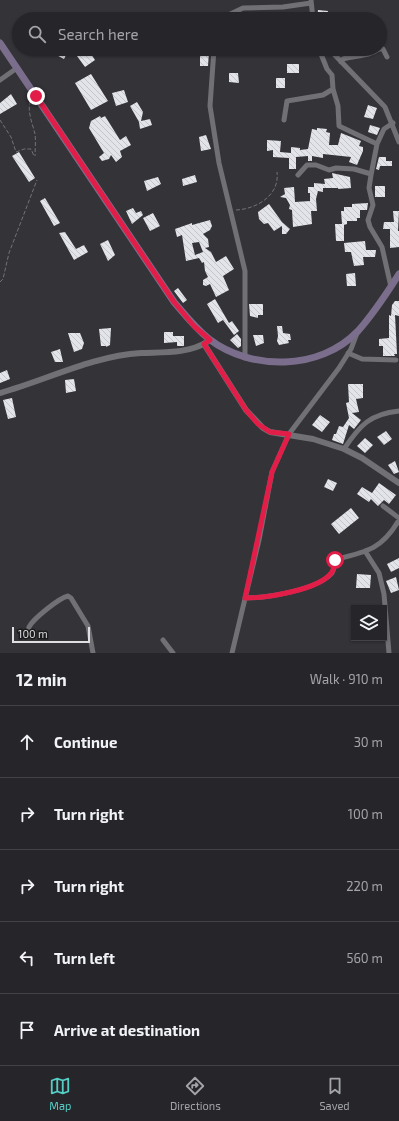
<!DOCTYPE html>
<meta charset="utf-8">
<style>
body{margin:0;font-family:"Exo 2",sans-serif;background:#2e2e32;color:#f1f3f6}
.controls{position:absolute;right:12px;bottom:12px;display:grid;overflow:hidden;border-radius:0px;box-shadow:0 1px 3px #0004}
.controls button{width:36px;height:36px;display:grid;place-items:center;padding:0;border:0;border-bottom:1px solid #424347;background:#26262a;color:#f1f3f6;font:20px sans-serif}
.scale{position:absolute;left:12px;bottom:10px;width:78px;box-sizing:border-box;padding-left:4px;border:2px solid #dfdfe2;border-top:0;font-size:11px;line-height:14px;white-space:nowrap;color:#dfdfe2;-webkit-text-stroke:3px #1b1b1d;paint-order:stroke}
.stop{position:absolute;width:12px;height:12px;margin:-9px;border:3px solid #e11d48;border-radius:50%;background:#fff}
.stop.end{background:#e11d48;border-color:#fff;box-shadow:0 1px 4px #0008}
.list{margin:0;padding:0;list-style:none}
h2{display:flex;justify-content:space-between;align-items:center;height:52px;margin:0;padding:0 16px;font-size:17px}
h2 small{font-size:13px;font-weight:400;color:#a4a5a8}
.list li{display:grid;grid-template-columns:26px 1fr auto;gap:12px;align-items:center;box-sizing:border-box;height:72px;padding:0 16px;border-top:1px solid #424347}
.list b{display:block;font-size:15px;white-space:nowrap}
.list em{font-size:13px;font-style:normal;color:#a4a5a8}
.icon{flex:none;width:22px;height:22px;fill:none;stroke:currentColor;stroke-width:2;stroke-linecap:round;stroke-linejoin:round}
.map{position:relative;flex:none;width:399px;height:653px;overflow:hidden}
.search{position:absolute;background:#26262a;box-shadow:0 1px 3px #0004;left:12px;right:12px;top:12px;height:44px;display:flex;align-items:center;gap:10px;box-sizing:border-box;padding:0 14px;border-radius:22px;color:#a4a5a8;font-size:15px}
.sheet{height:412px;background:#26262a}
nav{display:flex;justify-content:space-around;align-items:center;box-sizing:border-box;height:56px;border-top:1px solid #424347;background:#26262a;font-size:11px;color:#a4a5a8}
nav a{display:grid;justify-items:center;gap:2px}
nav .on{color:#55cec5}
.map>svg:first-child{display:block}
.building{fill:url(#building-back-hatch);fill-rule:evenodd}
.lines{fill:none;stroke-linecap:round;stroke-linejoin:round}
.path{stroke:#737377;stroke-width:1;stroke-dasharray:4 2;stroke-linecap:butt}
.minor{stroke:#707075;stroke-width:5}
.tertiary{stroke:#707075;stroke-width:6}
.secondary{stroke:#7b6e8d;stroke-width:7}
.route{stroke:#e11d48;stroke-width:5}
</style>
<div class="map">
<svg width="399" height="653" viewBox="0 0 399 653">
<defs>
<pattern id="building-back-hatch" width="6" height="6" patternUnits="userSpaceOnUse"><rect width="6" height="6" fill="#e2e4e9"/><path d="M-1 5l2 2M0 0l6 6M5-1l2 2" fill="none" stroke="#c2c4c8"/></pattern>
</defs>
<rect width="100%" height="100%" fill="#333338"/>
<path class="building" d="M318,10L328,11L327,19H317Z
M45,49H69L64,59Z
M88,49L95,60L85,67L77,56Z
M200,52H209L208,66H200Z
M287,64H299V73H287Z
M229,73H238L239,83L229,82Z
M91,74L108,101L91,110L75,83Z
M276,78H285V88H276Z
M124,90L128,102L116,106L112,93Z
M11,94L17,104L0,114V103Z
M137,102L143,112L141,121L150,119L152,125L140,129L139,122L130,106Z
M368,105L377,108L373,119L364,117Z
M100,116L101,118L105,116L120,140L126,136L131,145L120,151L122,157L116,162L111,155L109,159L102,161L99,157L104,153L89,128L91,121Z
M370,125L380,128L377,135L368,132Z
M317,128L327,129L326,132L330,133L329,145H338L341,133L361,141L359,146L363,147V151L357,165L349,162L351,157L323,154V158L312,156V161H308V156L296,157V169H289V158L273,157V150L267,151V140L281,141L280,152L291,153V147L300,148V150L308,149L312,129L317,130Z
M206,135L211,149L201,151L199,137Z
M19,152L35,178L29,182L12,156Z
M379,157H386V161H392V166H380L379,170L376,169Z
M332,173L350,177L351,188L338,189V188H323V192L318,191L316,199L317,211H311L312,224L293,227L292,210L289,209L290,205L286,198L280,197L285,194L284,188L294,187L295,202L310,201V193H308V187H314V183L325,184L324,179L333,178Z
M195,175L197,182L183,186L182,179Z
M158,177L161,184L147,191L144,181Z
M375,186H385V197H375Z
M45,198L60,223L54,226L40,201Z
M368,203L367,210H360V218H357V221H347V224L344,225V241H336L335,224H342L341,211H344V207H352V204Z
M269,204L282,222L290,229L286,234H282V226L274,231L268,223L264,224L259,219L258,212Z
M133,208L136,213L141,211L143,215L132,224L126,211Z
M393,211H399L398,231H399V247L390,248V229H383L384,222H394Z
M153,213L160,226L150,231L143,218Z
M210,220L212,226L210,230L203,234L208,239L209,247L205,248L211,252L216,262L226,256L234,269L223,276L229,290L216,297L210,284L206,286L203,285V280L208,277L205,271L204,262L202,263L199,258L186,261L182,235L177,237L175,229L192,223V225ZM199,242L203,252L195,255L192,243Z
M65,232L76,249L84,245L88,252L74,260L59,233Z
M108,240L115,255L108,261L100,244Z
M365,241L366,250H376L375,257H363L364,265L354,266L351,252H345L344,243Z
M355,273L356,286H347L346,274Z
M178,288L187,300L183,303L174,291Z
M215,299L229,323L232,321L239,331L234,335L223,320L218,323L207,304Z
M395,301H399V316L395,315L397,354H394L395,356H383V346H379V339L389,338V315L391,316L392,305Z
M249,304H263V315H258V318L250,316Z
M277,326H282L283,333L290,334L291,340H288L289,343L279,345L277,341L278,336Z
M111,328L110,345L106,347V346H101L99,329Z
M164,332H173V336H184V346H177V342L164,343Z
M68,333H80L84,343L82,349L74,352Z
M237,334L241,339V346L238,348L230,340Z
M253,335H263L264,343L256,346Z
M60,349L63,362H55L51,352Z
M7,370L10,379L0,383V373Z
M74,379L76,391L66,393L65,380Z
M348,384H363V398L356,399L359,412L352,413L361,420L354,429L349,425L343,444L332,440L334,434H336L339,426L343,427L349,418L346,403L349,402Z
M12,398L16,417L8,419L3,400Z
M320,415L330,422L322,432L312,425Z
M386,431L392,439L384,445L377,437Z
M365,438L373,445L365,453L357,446Z
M395,461L399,472L394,474L388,465Z
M328,479L337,483L333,491L324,487Z
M379,483L396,495L389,504L384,500L378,506L371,499L369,502L357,494L362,487L372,493Z
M351,508L359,518L339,534L331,524Z
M399,558V568L391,572L387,564Z
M357,574L371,575L370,588H356Z
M396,577L399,590L391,593L386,581Z"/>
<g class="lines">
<path class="path" d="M31,101C26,109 33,125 35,134C36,141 35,149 35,156
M0,120L11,137L16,152L24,149H31L34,156
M236,210C257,209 280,195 277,172
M0,282L3,279L9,253L37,180"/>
<path class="minor" d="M311,0L313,19
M220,19L243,8L283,7L311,3
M214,49L210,106L219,163L245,271V358
M319,49L327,69L332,75L333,89L338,106L339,126L377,144
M329,49L385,107L399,142
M380,49H383L387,57
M341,62L343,59C356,55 368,57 379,49
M0,80L17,68
M284,120L287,101L323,95L333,89
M298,175L307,165H316L329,170L336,168L354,169L371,174
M391,287L382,247L370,227L368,220L373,205L369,188L371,175L377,144L384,129L393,123
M348,353L362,359L396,360
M344,449C360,425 370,414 399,411
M383,506L399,518
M365,551L379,573L384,594L389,653
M245,598C266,598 318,590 332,573C335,569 333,563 337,559C367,552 382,549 399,520
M28,634C28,633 29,627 29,627C33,619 59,598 68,596L71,598L88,626L93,653
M163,640L173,653
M232,653L259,540L272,472L289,434L339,368L351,349L357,333"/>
<path class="tertiary" d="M204,344L246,410L263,428L270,432L313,439L344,449L362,458L399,483
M0,393C47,380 92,356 141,353C162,352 188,354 207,342"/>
<path class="secondary" d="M0,43L174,302C185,315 195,328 209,339C251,371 320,371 358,331C373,314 387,293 399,274"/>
</g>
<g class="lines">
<path class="route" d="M36,96L174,302L194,326L210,340L204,344L246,410L258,424L270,432L289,434L272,472L245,598C266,598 320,590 332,572C334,569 334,564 335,560"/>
</g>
</svg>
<div class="controls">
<button><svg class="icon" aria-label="layers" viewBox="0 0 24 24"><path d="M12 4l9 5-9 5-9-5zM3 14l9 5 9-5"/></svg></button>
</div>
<div class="scale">100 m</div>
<div class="stop" style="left:335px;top:560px"></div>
<div class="stop end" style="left:36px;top:96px"></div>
<div class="search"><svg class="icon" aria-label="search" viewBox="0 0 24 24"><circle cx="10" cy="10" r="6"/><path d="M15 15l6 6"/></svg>Search here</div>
</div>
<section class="sheet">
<h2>12 min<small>Walk · 910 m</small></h2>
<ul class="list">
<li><svg class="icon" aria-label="ahead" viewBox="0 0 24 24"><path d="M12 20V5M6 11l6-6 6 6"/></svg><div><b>Continue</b></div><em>30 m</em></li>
<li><svg class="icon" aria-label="right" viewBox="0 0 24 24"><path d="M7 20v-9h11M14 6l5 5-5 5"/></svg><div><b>Turn right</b></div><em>100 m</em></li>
<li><svg class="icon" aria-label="right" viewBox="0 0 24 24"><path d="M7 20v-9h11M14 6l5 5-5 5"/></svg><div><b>Turn right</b></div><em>220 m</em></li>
<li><svg class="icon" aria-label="left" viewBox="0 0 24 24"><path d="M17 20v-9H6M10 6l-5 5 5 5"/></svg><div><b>Turn left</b></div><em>560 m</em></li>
<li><svg class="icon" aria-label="arrive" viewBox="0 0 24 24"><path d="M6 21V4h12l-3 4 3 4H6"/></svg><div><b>Arrive at destination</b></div></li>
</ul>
</section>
<nav>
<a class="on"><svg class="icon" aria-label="map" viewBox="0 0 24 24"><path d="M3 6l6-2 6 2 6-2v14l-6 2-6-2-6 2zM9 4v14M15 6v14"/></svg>Map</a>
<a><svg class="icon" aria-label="directions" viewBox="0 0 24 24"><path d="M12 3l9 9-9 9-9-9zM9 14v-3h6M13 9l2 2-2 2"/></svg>Directions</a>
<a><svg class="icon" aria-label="saved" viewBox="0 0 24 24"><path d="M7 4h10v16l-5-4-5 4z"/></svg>Saved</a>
</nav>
